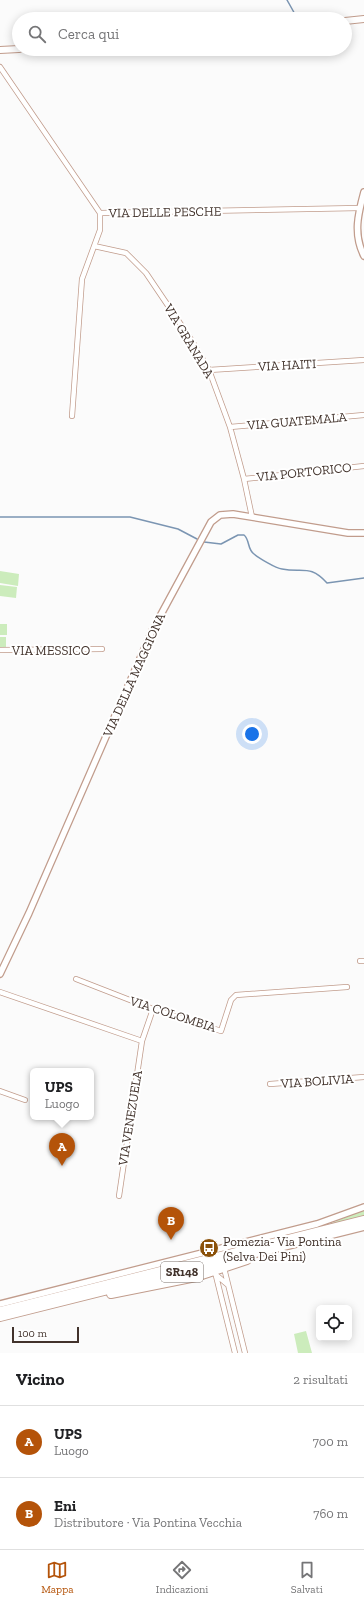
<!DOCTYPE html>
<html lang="it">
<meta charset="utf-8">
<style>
body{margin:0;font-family:"Zilla Slab",serif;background:#f2f2f2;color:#202124}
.controls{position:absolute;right:12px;bottom:12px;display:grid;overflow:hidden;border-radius:6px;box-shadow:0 2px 10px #0003}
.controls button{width:36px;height:36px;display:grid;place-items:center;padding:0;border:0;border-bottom:1px solid #e0e0e0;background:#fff;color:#202124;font:20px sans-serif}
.scale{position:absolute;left:12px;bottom:10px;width:67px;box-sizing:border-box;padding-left:4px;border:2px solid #42332c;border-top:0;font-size:11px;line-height:14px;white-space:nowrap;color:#42332c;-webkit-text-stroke:3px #fff;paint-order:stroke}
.you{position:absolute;left:252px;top:734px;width:14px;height:14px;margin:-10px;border:3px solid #fff;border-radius:50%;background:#1a73e8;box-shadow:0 0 0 6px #1a73e833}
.badge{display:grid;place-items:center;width:26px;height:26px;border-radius:50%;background:#b45309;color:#fff;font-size:13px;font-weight:700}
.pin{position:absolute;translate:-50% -33px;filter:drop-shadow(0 1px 2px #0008)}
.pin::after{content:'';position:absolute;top:21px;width:14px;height:12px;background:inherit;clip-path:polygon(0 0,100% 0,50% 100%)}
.popup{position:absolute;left:30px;top:1068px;width:64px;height:52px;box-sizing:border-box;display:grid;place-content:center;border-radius:6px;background:#fff;filter:drop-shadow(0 1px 3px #0005);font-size:13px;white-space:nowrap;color:#757577}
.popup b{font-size:15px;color:#202124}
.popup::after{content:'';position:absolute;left:50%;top:100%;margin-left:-8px;border:8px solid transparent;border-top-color:#fff}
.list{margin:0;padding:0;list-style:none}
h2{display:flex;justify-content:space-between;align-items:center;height:52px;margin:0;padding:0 16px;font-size:17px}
h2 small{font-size:13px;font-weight:400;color:#757577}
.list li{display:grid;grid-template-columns:26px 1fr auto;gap:12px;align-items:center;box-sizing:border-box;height:72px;padding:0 16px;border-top:1px solid #e0e0e0}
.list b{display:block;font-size:15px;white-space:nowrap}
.list p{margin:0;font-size:13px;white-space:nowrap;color:#757577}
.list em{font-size:13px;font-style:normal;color:#757577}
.icon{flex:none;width:22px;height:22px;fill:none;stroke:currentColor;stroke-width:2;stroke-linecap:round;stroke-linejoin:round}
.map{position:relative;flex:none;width:364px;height:1353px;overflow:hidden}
.search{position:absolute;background:#fff;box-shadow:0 2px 10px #0003;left:12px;right:12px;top:12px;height:44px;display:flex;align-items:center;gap:10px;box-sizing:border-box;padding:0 14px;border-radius:22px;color:#757577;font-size:15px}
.sheet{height:196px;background:#fff}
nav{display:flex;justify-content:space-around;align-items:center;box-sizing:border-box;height:56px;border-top:1px solid #e0e0e0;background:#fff;font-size:11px;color:#757577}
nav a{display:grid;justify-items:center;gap:2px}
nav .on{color:#b45309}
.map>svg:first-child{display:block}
.grass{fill:#ccecbc}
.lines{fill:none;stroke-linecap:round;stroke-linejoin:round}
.stream{stroke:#7b95b2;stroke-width:1.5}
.minor-casing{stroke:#c19c8c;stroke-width:6}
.tertiary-casing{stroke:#c19c8c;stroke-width:8}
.secondary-casing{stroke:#c19c8c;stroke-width:8}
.trunk-casing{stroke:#c19c8c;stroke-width:10}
.minor{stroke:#fff;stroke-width:4.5}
.tertiary{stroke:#fff;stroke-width:5.5}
.secondary{stroke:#fff;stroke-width:6}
.trunk{stroke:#fff;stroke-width:8}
.labels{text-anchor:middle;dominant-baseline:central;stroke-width:4;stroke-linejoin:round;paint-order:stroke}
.shield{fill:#fff;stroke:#7b706b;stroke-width:1}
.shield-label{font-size:12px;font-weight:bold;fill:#42332c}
.street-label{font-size:13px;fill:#42332c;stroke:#fff}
.poi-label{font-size:13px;fill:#42332c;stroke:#fff;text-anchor:start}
</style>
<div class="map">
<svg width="364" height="1353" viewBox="0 0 364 1353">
<rect width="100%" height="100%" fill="#fbfbfb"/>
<path class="grass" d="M0,571L19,574L18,586L0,583Z
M0,585L17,587L16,598L0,596Z
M0,624H7V635H0Z
M0,637H6V649H0Z
M364,1210V1216L327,1225Z
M306,1331L312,1353H298L294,1334Z"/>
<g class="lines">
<path class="stream" d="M287,0L296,16
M0,517H130L178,529L197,539
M204,542L221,544L238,535H244C250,540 247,549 254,554C259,558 275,568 282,569C303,573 310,564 327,583L364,578"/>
<defs>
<path id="minor" d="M0,67L100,213L360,208
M94,246L126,253L146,273L192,341L209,370L230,427L244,479L252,517
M209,370L364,360
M72,416L82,279L100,230V213
M230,427L364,415
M244,479L364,466
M0,650L102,649
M360,961H364
M76,979L153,1009L221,1031L231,1000L236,995L347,987
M0,992L142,1041
M270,1084L364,1077
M0,1091L25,1100
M119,1196L142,1041L153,1009
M224,1268L245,1353
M215,1274L228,1285
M216,1276L235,1353"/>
<path id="tertiary" d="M364,192C358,214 353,234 364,256
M0,974L29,913L152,631L211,522L220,515L233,514L348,533H364
M0,1304L317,1224L364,1207"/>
<path id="secondary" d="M345,21L364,19
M0,50L19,49"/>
<path id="trunk" d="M111,1294L196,1277L247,1260
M0,1311L364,1220
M0,1317L364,1226"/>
</defs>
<use href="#minor" class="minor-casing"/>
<use href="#tertiary" class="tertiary-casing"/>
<use href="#secondary" class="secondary-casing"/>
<use href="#trunk" class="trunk-casing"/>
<use href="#minor" class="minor"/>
<use href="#tertiary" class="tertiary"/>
<use href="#secondary" class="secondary"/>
<use href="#trunk" class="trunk"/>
</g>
<defs>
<symbol id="bus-disc" viewBox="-11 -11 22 22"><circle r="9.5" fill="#8b5109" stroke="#fff"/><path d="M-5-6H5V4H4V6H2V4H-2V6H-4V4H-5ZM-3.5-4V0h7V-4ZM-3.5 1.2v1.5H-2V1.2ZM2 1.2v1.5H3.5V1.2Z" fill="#fff"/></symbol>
</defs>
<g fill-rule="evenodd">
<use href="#bus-disc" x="198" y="1237" width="22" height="22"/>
</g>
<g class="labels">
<rect class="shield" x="161" y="1262" width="42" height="20" rx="3"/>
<g class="shield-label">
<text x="182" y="1272">SR148</text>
</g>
<g class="street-label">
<text transform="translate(165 212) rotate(-1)">VIA DELLE PESCHE</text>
<text transform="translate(189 341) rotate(59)">VIA GRANADA</text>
<text transform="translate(287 365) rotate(-3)">VIA HAITI</text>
<text transform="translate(297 421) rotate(-5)">VIA GUATEMALA</text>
<text transform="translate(304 472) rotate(-6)">VIA PORTORICO</text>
<text x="51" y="650">VIA MESSICO</text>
<text transform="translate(134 675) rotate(-66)">VIA DELLA MAGGIONA</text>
<text transform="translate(173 1014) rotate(18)">VIA COLOMBIA</text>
<text transform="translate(317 1081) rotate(-4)">VIA BOLIVIA</text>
<text transform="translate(130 1118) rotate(-81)">VIA VENEZUELA</text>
</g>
<g class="poi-label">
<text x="223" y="1241">Pomezia- Via Pontina<tspan x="223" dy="15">(Selva Dei Pini)</tspan></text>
</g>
</g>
</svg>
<div class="controls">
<button><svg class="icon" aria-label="locate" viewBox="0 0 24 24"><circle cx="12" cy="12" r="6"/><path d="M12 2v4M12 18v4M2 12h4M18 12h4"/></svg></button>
</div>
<div class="scale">100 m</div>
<div class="you"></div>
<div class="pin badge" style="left:62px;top:1166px">A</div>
<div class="popup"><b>UPS</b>Luogo</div>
<div class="pin badge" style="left:171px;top:1240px">B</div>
<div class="search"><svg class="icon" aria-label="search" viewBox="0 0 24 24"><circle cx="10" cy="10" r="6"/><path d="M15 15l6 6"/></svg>Cerca qui</div>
</div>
<section class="sheet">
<h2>Vicino<small>2 risultati</small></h2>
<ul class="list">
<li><span class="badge">A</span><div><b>UPS</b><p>Luogo</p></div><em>700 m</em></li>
<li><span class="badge">B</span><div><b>Eni</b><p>Distributore · Via Pontina Vecchia</p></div><em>760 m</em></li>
</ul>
</section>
<nav>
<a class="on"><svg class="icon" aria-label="map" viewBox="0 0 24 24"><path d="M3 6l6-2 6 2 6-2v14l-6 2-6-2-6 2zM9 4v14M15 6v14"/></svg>Mappa</a>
<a><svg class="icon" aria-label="directions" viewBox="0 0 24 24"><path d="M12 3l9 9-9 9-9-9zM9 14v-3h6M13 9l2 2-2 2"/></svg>Indicazioni</a>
<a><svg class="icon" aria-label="saved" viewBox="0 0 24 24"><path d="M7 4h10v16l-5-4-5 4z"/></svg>Salvati</a>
</nav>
